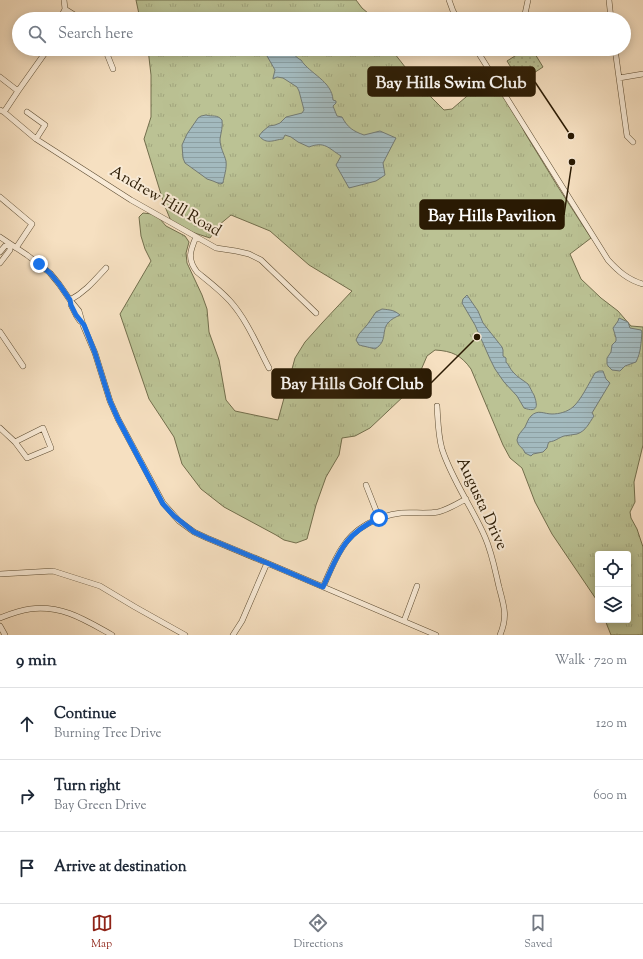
<!DOCTYPE html>
<meta charset="utf-8">
<style>
body{margin:0;font-family:"Sorts Mill Goudy",serif;background:#f2f2f3;color:#1f2937}
.controls{position:absolute;right:12px;bottom:12px;display:grid;overflow:hidden;border-radius:4px;box-shadow:0 2px 10px #0003}
.controls button{width:36px;height:36px;display:grid;place-items:center;padding:0;border:0;border-bottom:1px solid #e0e1e3;background:#fff;color:#1f2937;font:20px sans-serif}
.stop{position:absolute;width:12px;height:12px;margin:-9px;border:3px solid #1a73e8;border-radius:50%;background:#fff}
.stop.end{background:#1a73e8;border-color:#fff;box-shadow:0 1px 4px #0008}
.list{margin:0;padding:0;list-style:none}
h2{display:flex;justify-content:space-between;align-items:center;height:52px;margin:0;padding:0 16px;font-size:17px}
h2 small{font-size:13px;font-weight:400;color:#747a83}
.list li{display:grid;grid-template-columns:26px 1fr auto;gap:12px;align-items:center;box-sizing:border-box;height:72px;padding:0 16px;border-top:1px solid #e0e1e3}
.list b{display:block;font-size:15px;white-space:nowrap}
.list p{margin:0;font-size:13px;white-space:nowrap;color:#747a83}
.list em{font-size:13px;font-style:normal;color:#747a83}
.icon{flex:none;width:22px;height:22px;fill:none;stroke:currentColor;stroke-width:2;stroke-linecap:round;stroke-linejoin:round}
.map{position:relative;flex:none;width:643px;height:635px;overflow:hidden}
.search{position:absolute;background:#fff;box-shadow:0 2px 10px #0003;left:12px;right:12px;top:12px;height:44px;display:flex;align-items:center;gap:10px;box-sizing:border-box;padding:0 14px;border-radius:22px;color:#747a83;font-size:15px}
.sheet{height:268px;background:#fff}
nav{display:flex;justify-content:space-around;align-items:center;box-sizing:border-box;height:56px;border-top:1px solid #e0e1e3;background:#fff;font-size:11px;color:#747a83}
nav a{display:grid;justify-items:center;gap:2px}
nav .on{color:#8f2418}
.map>svg:first-child{display:block}
.grass{fill:url(#grass-tufts);stroke:#726e4c}
.park{fill:url(#park-dots);stroke:#726e4c}
.water{fill:url(#water-rules);stroke:#737a74}
.lines{fill:none;stroke-linecap:round;stroke-linejoin:round}
.minor-casing{stroke:#5d4c32;stroke-width:6}
.minor{stroke:#f9ebd7;stroke-width:5}
.route{stroke:#1a73e8;stroke-width:5}
.labels{text-anchor:middle;dominant-baseline:central;stroke-width:4;stroke-linejoin:round;paint-order:stroke}
.street-label{font-size:16px;fill:#2a1a03;stroke:#f9ebd7}
.leader{fill:none;stroke:#2a1a03;stroke-width:1.5}
.callout-dot{fill:#2a1a03;stroke:#f9ebd7;stroke-width:1.5}
.callout{fill:#2a1a03;stroke:#2a1a03;stroke-width:1.5}
.callout-label{font-size:17px;text-anchor:middle;font-weight:bold;fill:#fff}
</style>
<div class="map">
<svg width="643" height="635" viewBox="0 0 643 635">
<defs>
<pattern id="grass-tufts" width="24" height="20" patternUnits="userSpaceOnUse"><rect width="24" height="20" fill="#bbc294"/><path d="M3 7l-1-3M5 7V3M7 7l1-3M15 17l-1-3M17 17v-4M19 17l1-3" fill="none" stroke="#a1a67e"/></pattern>
<pattern id="park-dots" width="8" height="8" patternUnits="userSpaceOnUse"><rect width="8" height="8" fill="#bbc294"/><path d="M2 2h.1M6 6h.1" fill="none" stroke="#a1a67e" stroke-width="1.8" stroke-linecap="round"/></pattern>
<pattern id="water-rules" width="6" height="5" patternUnits="userSpaceOnUse"><rect width="6" height="5" fill="#a3babf"/><path d="M0 2.5h6" fill="none" stroke="#8c9fa2"/></pattern>
</defs>
<rect width="100%" height="100%" fill="#f6e0c1"/>
<filter id="stains"><feTurbulence type="fractalNoise" baseFrequency=".005" numOctaves="4"/><feColorMatrix values="0 0 0 0 .2 0 0 0 0 .09 0 0 0 0 .02 0 0 0 .5 -.17"/></filter>
<radialGradient id="worn" r=".72"><stop offset=".6" stop-color="#630" stop-opacity="0"/><stop offset="1" stop-color="#630" stop-opacity=".3"/></radialGradient>
<path class="grass" d="M136,0H356L362,8L375,19H140Z
M148,49H391L409,72L426,92L444,110L452,109L494,73L511,104L525,133L558,187L591,238L570,254L581,279L601,298L618,311L631,326L643,327V445L634,482L635,502L630,512L631,518L637,529L643,547V635H611L605,620H628V554H598V602L552,534L535,502L522,468L510,458L503,445L471,369C461,355 452,351 435,350L427,356L421,370L406,394L370,428L355,436L342,438L339,455L326,477L316,505L307,539L296,543L284,540L276,535L224,507L201,489L182,464L174,437L149,399L120,314L151,261L145,249L141,236L139,217L143,213L152,214L160,219L166,226L185,236L189,242L186,253L187,263L202,295L207,309L209,332L219,360L226,400L235,411L278,420L295,358L305,342L322,323L352,291L309,265L270,231L231,215L219,225L210,238L173,226L164,204L144,139L151,117V75Z"/>
<path class="park" d="M526,49H532L543,67L520,82L507,61Z"/>
<path class="water" d="M263,49H290C291,52 298,59 301,60C310,74 332,81 333,100L336,101V103L333,106L337,116L342,117C348,128 353,131 364,135L380,131L396,138L383,163L385,175L376,181L349,188L336,165L341,156C328,148 325,141 309,147L298,142L291,137L285,135L283,139C273,140 267,145 259,136L262,132L269,126L275,125L280,123L286,117L302,113L304,110L299,91L297,87L283,78L277,77L273,79V78L275,70Z
M206,115C212,117 217,114 222,120C223,127 221,132 220,139C220,148 224,153 226,161C227,169 224,176 223,183L220,184L213,181L207,179L203,176L185,163L183,158L182,145L187,134L198,118L201,116Z
M467,295L478,311L483,323L502,347L503,350V356L506,358V362C509,365 510,369 513,372C517,377 523,380 528,384C530,387 532,392 534,395C538,406 538,413 524,408L517,396L504,382L495,369L490,359L475,325L462,303L463,299Z
M382,309C391,310 394,310 400,315C396,317 391,319 388,323C381,331 388,341 375,349C372,348 363,346 359,345L356,340L359,334L367,325L376,312Z
M619,318L628,322L630,328L641,330L642,332C641,343 641,352 636,362L625,366L620,371L612,370L608,366L607,364V358L611,352L612,345L616,341V338L613,328L618,321Z
M599,371H603L606,379L610,383L592,413L594,416C589,423 586,431 577,434C573,435 568,435 564,436C558,438 556,441 549,442L548,444L547,448L543,452L533,454L531,456L525,453C523,447 518,447 517,440C518,434 522,431 525,427C527,423 528,419 531,416C538,409 544,414 552,414C559,414 567,412 573,407C581,400 589,383 595,373Z"/>
<g class="lines">
<defs>
<path id="minor" d="M449,0L453,11L458,19
M609,0L611,19
M65,9L81,19
M60,19L65,9L64,0
M522,19L525,14L528,0
M105,49L113,69
M476,49L608,260C618,271 628,280 643,284
M615,49L627,136L633,142
M0,77L18,91
M619,78L643,74
M0,110L4,112L36,139L131,200L216,248L236,251L249,254L261,260L316,313
M4,112L18,91L45,53L47,49
M27,112L45,125L36,139
M0,197L32,224L16,248
M0,237L27,255L50,273L59,284L70,300L79,311L83,325L95,353L110,401L118,419L163,503L179,521L194,532L207,538L267,563L436,635
M196,237C190,251 187,259 197,272C208,281 220,290 230,301C247,320 257,345 269,368
M0,252L5,246L10,244
M0,263L10,250V244
M70,300C85,292 94,281 106,268
M71,305L76,315L80,321
M0,332L23,366
M437,406C438,420 438,435 442,449C452,480 472,507 485,537C492,553 495,570 499,587C504,606 508,616 500,635
M0,428L15,442L27,458L51,448L43,428L15,442
M366,485L379,518
M0,574L53,571L100,586L135,607L185,635
M323,587C329,574 334,560 342,548C354,528 377,516 401,513C413,512 426,514 438,512C447,510 457,504 466,499
M0,618C10,614 20,610 30,609C63,605 85,620 112,635
M404,621L417,586
M0,626L5,635
M233,635L242,621L267,563"/>
</defs>
<use href="#minor" class="minor-casing"/>
<use href="#minor" class="minor"/>
</g>
<g class="lines">
<path class="route" d="M39,264L50,273L59,284L70,300L71,305L76,315L84,325L95,353L110,401L118,419L163,504L174,516L194,532L207,538L267,563L323,587C339,553 343,535 379,518"/>
</g>
<g class="labels">
<g class="street-label">
<text transform="translate(165 202) rotate(30)">Andrew Hill Road</text>
<text transform="translate(481 504) rotate(65)">Augusta Drive</text>
</g>
</g>
<path class="leader" d="M571 136L535 82M572 162L564 215M477 337L431 383"/>
<g class="callout-dot">
<circle cx="571" cy="136" r="4"/>
<circle cx="572" cy="162" r="4"/>
<circle cx="477" cy="337" r="4"/>
</g>
<g class="callout">
<rect x="368" y="67" width="167" height="29" rx="4"/>
<rect x="420" y="200" width="144" height="29" rx="4"/>
<rect x="272" y="369" width="159" height="29" rx="4"/>
</g>
<g class="callout-label">
<text x="451" y="88">Bay Hills Swim Club</text>
<text x="492" y="221">Bay Hills Pavilion</text>
<text x="352" y="389">Bay Hills Golf Club</text>
</g>
<rect width="100%" height="100%" filter="url(#stains)"/>
<rect width="100%" height="100%" fill="url(#worn)"/>
</svg>
<div class="controls">
<button><svg class="icon" aria-label="locate" viewBox="0 0 24 24"><circle cx="12" cy="12" r="6"/><path d="M12 2v4M12 18v4M2 12h4M18 12h4"/></svg></button>
<button><svg class="icon" aria-label="layers" viewBox="0 0 24 24"><path d="M12 4l9 5-9 5-9-5zM3 14l9 5 9-5"/></svg></button>
</div>
<div class="stop" style="left:379px;top:518px"></div>
<div class="stop end" style="left:39px;top:264px"></div>
<div class="search"><svg class="icon" aria-label="search" viewBox="0 0 24 24"><circle cx="10" cy="10" r="6"/><path d="M15 15l6 6"/></svg>Search here</div>
</div>
<section class="sheet">
<h2>9 min<small>Walk · 720 m</small></h2>
<ul class="list">
<li><svg class="icon" aria-label="ahead" viewBox="0 0 24 24"><path d="M12 20V5M6 11l6-6 6 6"/></svg><div><b>Continue</b><p>Burning Tree Drive</p></div><em>120 m</em></li>
<li><svg class="icon" aria-label="right" viewBox="0 0 24 24"><path d="M7 20v-9h11M14 6l5 5-5 5"/></svg><div><b>Turn right</b><p>Bay Green Drive</p></div><em>600 m</em></li>
<li><svg class="icon" aria-label="arrive" viewBox="0 0 24 24"><path d="M6 21V4h12l-3 4 3 4H6"/></svg><div><b>Arrive at destination</b></div></li>
</ul>
</section>
<nav>
<a class="on"><svg class="icon" aria-label="map" viewBox="0 0 24 24"><path d="M3 6l6-2 6 2 6-2v14l-6 2-6-2-6 2zM9 4v14M15 6v14"/></svg>Map</a>
<a><svg class="icon" aria-label="directions" viewBox="0 0 24 24"><path d="M12 3l9 9-9 9-9-9zM9 14v-3h6M13 9l2 2-2 2"/></svg>Directions</a>
<a><svg class="icon" aria-label="saved" viewBox="0 0 24 24"><path d="M7 4h10v16l-5-4-5 4z"/></svg>Saved</a>
</nav>
